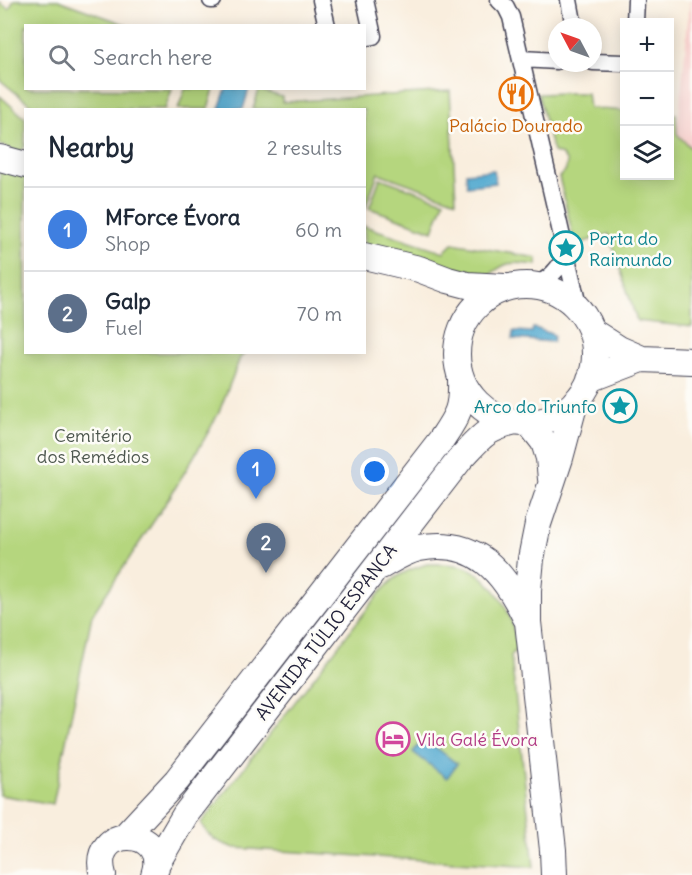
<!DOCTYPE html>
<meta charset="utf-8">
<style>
body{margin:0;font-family:Delius,sans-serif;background:#f6f6f7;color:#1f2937}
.controls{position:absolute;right:18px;top:18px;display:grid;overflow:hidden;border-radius:0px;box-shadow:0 3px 15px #0003}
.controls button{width:54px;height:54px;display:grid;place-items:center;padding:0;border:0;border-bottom:2px solid #e0e1e3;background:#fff;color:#1f2937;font:30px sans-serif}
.compass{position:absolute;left:548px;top:18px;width:54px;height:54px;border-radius:50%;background:#fff;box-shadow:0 3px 15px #0003;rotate:311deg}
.you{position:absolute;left:375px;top:472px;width:21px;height:21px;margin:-15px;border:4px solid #fff;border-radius:50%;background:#1a73e8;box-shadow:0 0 0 9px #1a73e833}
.badge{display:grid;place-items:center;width:39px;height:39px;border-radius:50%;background:#b45309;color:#fff;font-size:20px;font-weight:700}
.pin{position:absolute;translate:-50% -50px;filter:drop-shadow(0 2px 3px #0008)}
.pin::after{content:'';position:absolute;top:32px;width:21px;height:18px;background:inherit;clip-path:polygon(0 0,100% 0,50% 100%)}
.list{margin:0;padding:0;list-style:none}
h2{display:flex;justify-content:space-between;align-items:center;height:78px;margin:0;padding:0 24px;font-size:26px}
h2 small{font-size:20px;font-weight:400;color:#747a83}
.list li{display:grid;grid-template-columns:39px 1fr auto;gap:18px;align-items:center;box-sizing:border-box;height:84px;padding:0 24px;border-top:2px solid #e0e1e3}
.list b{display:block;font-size:22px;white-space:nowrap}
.list p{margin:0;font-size:20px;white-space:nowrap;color:#747a83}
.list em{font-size:20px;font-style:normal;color:#747a83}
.icon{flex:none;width:33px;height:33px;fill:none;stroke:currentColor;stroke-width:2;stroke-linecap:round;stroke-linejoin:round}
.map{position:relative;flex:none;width:692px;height:875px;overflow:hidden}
.search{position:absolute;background:#fff;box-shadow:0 3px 15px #0003;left:24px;top:24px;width:342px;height:66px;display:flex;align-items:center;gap:15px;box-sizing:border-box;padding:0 21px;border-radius:0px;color:#747a83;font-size:22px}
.panel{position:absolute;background:#fff;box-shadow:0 3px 15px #0003;left:24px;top:108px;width:342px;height:246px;border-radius:0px}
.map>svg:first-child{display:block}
.built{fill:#f7d0cd}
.green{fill:#b5d67e;stroke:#6c7c5c;stroke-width:1.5}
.water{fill:#54aad0;stroke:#3b6686;stroke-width:1.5}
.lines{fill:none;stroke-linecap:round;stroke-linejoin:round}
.street-casing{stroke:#424153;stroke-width:19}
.primary-casing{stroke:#424153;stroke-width:28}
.street{stroke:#fff;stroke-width:16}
.primary{stroke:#fff;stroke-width:26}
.labels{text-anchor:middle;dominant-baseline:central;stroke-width:5;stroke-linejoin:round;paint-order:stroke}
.food-label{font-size:18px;fill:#c56008;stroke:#fdfcf7}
.culture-label{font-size:18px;fill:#0d838f;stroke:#fdfcf7;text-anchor:start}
.park-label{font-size:18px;fill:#4e584f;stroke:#fdfcf7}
.street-label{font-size:18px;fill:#22223b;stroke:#fdfcf7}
.hotel-label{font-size:18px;fill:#b23c85;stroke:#fdfcf7;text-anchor:start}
</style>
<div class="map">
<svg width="692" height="875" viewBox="0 0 692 875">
<rect width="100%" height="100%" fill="#fdfcf7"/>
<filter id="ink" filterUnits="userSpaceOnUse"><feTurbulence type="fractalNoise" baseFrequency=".0167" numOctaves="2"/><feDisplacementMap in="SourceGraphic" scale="12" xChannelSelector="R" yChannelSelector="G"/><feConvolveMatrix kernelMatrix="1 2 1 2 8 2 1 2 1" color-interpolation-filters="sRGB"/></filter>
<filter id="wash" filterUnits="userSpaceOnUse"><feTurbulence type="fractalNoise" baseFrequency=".008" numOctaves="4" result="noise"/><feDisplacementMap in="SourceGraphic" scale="24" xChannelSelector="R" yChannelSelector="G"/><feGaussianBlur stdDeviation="1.35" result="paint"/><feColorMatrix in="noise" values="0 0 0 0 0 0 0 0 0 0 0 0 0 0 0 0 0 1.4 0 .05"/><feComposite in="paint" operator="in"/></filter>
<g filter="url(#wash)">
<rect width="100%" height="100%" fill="#f9eede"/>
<path class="built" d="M690,0H692V149L677,134Z"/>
<path class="green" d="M14,0H58L127,25L26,26V88L172,89L165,109H36L0,80V3L9,9Z
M185,89H214L208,109H178Z
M259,90L282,97V102L450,91L456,201L378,173L365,208L364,110L253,109Z
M565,93H587L589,108L624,111V176H670V114H676L677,134L692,149V327L637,321L609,234L575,245L559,177L566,170L567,162L562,155L553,152L538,94Z
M0,96L25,118V146L20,153L0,145Z
M0,167L25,176L26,352L245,353L240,358L219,412L205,438L171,495L92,615L53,804L0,795Z
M380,178L444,201L433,231L369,208Z
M364,226L444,252L453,243L537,258V265C511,262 508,260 487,277L365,248Z
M427,564C439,564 454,563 465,567C486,574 504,600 511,620C514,629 515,639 517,648L511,656L534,867L235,848C217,842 210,840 201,823L378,595C396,575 402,572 427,564Z"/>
<path class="water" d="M247,88L249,89L243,109H219L226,89Z
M494,170L496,183L467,186L466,173Z
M533,328L538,329L554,335L553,342L513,339L514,331L532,332Z
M424,738L457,764L447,778L413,752Z"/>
</g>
<g filter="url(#ink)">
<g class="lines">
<defs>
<path id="street" d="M211,0H213
M321,0L327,26
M499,0L506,7L511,17L579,310
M569,0L574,27
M635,22L636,0
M364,38L373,36L365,0
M522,59L557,61
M593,62L624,63
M536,285C551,278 558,269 566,256"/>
<path id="primary" d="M0,158L26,165
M364,256L419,269L448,280L467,285L505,287
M457 354a69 69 0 1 1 138 0a69 69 0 1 1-138 0Z
M591,331L619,349L642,359L692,361
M590,379L642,359
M529,423L544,442L549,458L551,479
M381,566C393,559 405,551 419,548C476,537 504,572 526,618
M125,836L177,780L441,440C457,416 462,410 461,380
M157,863L185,815L461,458C482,436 485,429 515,422
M103,875C88,823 171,826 154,875
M554,875L553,850L528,622V590L531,559L538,524L560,458L575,402"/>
</defs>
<use href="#street" class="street-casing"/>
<use href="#primary" class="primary-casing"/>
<use href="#street" class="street"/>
<use href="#primary" class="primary"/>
</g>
</g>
<defs>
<symbol id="restaurant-ring" viewBox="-11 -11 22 22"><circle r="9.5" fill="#fdfcf7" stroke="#e8710a" stroke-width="1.5"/><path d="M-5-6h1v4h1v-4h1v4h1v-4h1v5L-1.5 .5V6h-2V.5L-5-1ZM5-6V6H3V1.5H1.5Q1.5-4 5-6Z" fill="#e8710a"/></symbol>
<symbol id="sight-ring" viewBox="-11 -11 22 22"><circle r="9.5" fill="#fdfcf7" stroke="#0f9aa8" stroke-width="1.5"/><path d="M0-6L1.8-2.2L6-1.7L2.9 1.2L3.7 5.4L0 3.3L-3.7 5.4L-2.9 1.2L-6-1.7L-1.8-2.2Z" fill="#0f9aa8"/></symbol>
<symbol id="hotel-ring" viewBox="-11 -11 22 22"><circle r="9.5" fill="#fdfcf7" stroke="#d1479c" stroke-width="1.5"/><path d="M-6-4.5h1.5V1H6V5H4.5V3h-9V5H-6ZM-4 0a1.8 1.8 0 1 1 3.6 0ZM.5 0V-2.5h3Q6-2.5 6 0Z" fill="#d1479c"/></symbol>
</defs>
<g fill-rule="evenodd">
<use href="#restaurant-ring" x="497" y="75" width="38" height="38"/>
<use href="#sight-ring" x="547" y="229" width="38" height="38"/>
<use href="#sight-ring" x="601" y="387" width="38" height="38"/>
<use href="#hotel-ring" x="374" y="720" width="38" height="38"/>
</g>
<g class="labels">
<g class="food-label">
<text x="516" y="125">Palácio Dourado</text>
</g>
<g class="culture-label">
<text x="589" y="238">Porta do<tspan x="589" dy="21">Raimundo</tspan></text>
<text x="597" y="406" text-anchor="end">Arco do Triunfo</text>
</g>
<g class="park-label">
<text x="93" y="435">Cemitério<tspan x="93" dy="21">dos Remédios</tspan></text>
</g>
<g class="street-label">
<text transform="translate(326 632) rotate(-52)">AVENIDA TÚLIO ESPANCA</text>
</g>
<g class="hotel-label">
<text x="416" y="739">Vila Galé Évora</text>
</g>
</g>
</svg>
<div class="controls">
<button>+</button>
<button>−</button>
<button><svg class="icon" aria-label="layers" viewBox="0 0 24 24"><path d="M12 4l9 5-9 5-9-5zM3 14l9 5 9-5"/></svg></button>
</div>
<svg class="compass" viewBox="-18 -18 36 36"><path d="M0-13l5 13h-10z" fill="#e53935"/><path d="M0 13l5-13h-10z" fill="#747a83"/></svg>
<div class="you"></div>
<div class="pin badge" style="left:256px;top:499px;background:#3f7fe0">1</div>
<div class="pin badge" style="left:266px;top:573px;background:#5c6f8a">2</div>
<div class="search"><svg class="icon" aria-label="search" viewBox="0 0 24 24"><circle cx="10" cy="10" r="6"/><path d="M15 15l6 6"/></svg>Search here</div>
<section class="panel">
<h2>Nearby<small>2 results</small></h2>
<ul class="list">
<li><span class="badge" style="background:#3f7fe0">1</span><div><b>MForce Évora</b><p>Shop</p></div><em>60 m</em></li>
<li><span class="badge" style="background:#5c6f8a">2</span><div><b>Galp</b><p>Fuel</p></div><em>70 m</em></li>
</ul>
</section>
</div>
